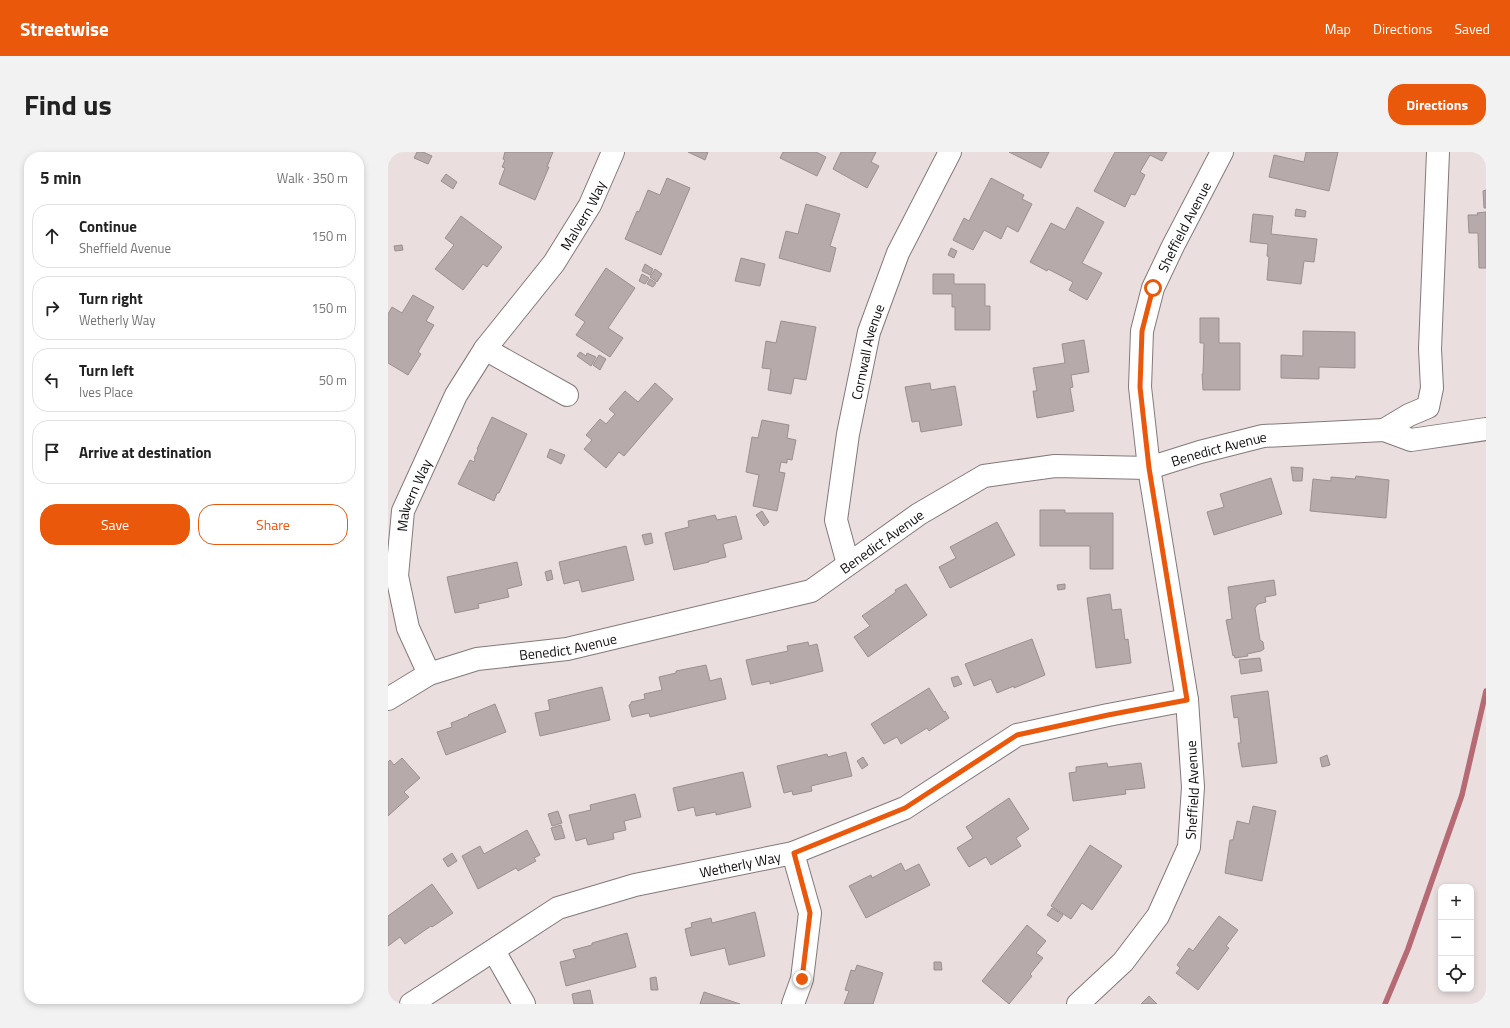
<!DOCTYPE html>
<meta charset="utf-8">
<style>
body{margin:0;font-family:"Titillium Web",sans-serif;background:#f2f2f2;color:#222}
.controls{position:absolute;right:12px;bottom:12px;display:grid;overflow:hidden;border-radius:8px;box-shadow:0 2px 6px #0003}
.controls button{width:36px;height:36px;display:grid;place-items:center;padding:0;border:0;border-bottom:1px solid #e0e0e0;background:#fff;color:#222;font:20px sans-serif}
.stop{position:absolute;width:12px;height:12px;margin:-9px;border:3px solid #ea580c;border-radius:50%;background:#fff}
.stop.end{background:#ea580c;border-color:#fff;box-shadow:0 1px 4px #0008}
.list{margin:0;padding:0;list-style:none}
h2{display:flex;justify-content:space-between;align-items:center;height:52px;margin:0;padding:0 16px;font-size:17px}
h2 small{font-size:13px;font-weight:400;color:#767676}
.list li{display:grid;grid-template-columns:26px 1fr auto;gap:12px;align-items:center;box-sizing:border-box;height:64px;margin:0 8px 8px;padding:0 8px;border:1px solid #e0e0e0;border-radius:16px}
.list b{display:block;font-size:15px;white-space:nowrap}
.list p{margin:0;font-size:13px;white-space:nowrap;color:#767676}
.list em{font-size:13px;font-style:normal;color:#767676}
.actions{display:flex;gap:8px;padding:12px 16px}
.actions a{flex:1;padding:9px 0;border:1px solid #ea580c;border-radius:16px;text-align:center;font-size:14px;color:#ea580c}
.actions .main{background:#ea580c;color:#fff}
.icon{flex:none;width:22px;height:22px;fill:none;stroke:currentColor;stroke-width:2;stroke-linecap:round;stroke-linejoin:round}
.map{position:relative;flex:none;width:1098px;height:852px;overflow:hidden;border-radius:16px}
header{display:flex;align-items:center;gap:24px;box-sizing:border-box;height:56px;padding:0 20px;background:#ea580c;color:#fff}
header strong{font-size:19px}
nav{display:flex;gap:22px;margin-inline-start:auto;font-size:14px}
.intro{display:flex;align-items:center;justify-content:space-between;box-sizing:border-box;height:96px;padding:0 24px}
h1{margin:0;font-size:28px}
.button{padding:10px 18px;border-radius:16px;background:#ea580c;color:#fff;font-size:14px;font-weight:700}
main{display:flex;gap:24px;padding:0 24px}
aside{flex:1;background:#fff;border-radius:16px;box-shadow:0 2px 6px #0003}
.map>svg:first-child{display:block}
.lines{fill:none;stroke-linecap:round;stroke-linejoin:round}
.stream{stroke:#b56a74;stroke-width:5.5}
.building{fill:#b6aaab;stroke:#9b9091}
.minor-casing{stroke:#84797a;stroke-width:24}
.minor{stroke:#fff;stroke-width:22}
.route{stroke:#ea580c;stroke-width:5}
.labels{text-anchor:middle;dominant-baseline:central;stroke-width:3;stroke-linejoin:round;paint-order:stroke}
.street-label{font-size:14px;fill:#100c0c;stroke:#fff}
</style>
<header>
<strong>Streetwise</strong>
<nav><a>Map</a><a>Directions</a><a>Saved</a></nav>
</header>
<div class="intro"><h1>Find us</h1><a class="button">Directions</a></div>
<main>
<aside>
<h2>5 min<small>Walk · 350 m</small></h2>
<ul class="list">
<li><svg class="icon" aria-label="ahead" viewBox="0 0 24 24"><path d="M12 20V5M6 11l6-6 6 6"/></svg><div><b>Continue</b><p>Sheffield Avenue</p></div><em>150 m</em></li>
<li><svg class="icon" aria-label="right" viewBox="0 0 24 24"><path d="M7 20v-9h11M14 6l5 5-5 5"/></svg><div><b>Turn right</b><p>Wetherly Way</p></div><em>150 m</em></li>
<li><svg class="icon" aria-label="left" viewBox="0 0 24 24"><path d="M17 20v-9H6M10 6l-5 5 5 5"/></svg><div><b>Turn left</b><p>Ives Place</p></div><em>50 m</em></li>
<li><svg class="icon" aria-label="arrive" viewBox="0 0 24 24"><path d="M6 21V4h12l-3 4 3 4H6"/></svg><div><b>Arrive at destination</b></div></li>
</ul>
<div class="actions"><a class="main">Save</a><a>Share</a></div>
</aside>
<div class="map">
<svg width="1098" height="852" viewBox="0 0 1098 852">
<rect width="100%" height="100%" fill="#eadedf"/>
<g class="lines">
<path class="stream" d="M997,852L1020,797L1074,643L1098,539"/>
</g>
<path class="building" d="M29,0H35L44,4L40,12L26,6Z
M117,0H165L159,15H161L147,48L111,32L117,16L114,15L117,8L115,7Z
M300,0H320L317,8Z
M395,0H428L438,5L429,24L392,6Z
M453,0H488L483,10L491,14L479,36L445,17Z
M621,0H661L653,16Z
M727,0H779L774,9L762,3L752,20L757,23L747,43L743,42L737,55L706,39Z
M918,0H950L941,39L881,25L886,3L916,10Z
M58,22L69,30L65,37L53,29Z
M279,26L302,36L273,103L237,87L249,59L251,60L260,38L272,43Z
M603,26L636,43L634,47L644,52L630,80L619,74L613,87L596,78L585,98L565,88L576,66L581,69Z
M1098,38V56H1096L1095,39Z
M418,52L452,62L442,94L448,96L442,120L391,106L398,79L410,82Z
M689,55L716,70L694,111L714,121L699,148L681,138L685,130L660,117L659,119L642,110L663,71L677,78Z
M908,57L918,59L917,65L907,64Z
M1098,60V116H1091L1090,81H1081L1080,63H1090L1089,61Z
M865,62L885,64L883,82L929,87L926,110L916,109L913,132L879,128L881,105L879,104L880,92L862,90Z
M73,64L114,95L99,115L95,112L75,138L47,117L66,93L57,86Z
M14,93L15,98L7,99L6,94Z
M563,96L569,99L566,106L560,103Z
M353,106L377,112L372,134L347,129Z
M257,112L265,117L262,123L254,119Z
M218,116L247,136L220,176L235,186L222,205L188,183L197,170L187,163Z
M267,117L274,122L269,130L262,125Z
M254,122L261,126L257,132L251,129Z
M545,122H566V132H597V154H602V178H567V155H564V142H545Z
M262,127L268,131L265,135L259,132Z
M25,143L46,155L38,169L46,173L30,200L33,202L20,223L0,211V162L4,155L14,161Z
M812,166H831V191H852V238H815L814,222H815L816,191H812Z
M393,169L428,175L418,228L406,226L403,242L380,238L383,217L374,216L378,189L388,191Z
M915,179L967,180V216L931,215V227L893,226V203L915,204Z
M696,188L701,220L683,223L685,235L682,236L686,259L649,266L645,239H649L645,216L677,211L674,192Z
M192,200L198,204L199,201L208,205L203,214L189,204Z
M211,203L218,207L212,218L205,213Z
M267,231L285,247L236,304L231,300L218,316L196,297L204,288L198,283L212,267L218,272L227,262L221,257L237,239L250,250Z
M542,231L543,238L567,234L574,273L533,280L531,269L524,270L517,235Z
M104,265L139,282L111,341H109L106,349L70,332L82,308L86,310L87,307L86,306L90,298L89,297Z
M374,268L401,273L399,286L408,288L404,308L399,307V311L393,310L391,320L397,321L389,359L365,354L371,323L358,320L364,285L370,286Z
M162,297L177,303L173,312L159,305Z
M903,315L915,316L914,329H905Z
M968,324L1001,328L998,366L922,359L925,327L943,329V325L967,327Z
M883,326L894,362L826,383L819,360L836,355L832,342Z
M652,358H677V361H725V417H702V394H652Z
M374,359L381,370L376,374L368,363Z
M327,363L329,368L348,364L354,387L335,392L338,405L321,409V410L286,418L277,381L301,375L300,369Z
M609,370L627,403L562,436L551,415L568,406L562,395Z
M263,381L265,391L257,393L254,383Z
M238,394L246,428L194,440L191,428L176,432L171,410Z
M129,410L134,433L119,437L121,445L90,452L91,456L67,461L59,425Z
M163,418L165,427L159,429L157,420Z
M886,428L888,443L877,445L878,450L870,452L867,456L872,488L875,490L876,497L873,499L859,502L860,504L847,506L846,503L845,504L838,468L844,467L840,435Z
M518,432L539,463L480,505L466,485L482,474L474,464L508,440L507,438Z
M677,432V437L670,438L669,433Z
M722,442L724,458L733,457L737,488L740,487L743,511L708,516L699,446Z
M644,487L657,523L626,536V534L609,541L603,527L586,534L577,512Z
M420,490L421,494L429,492L435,519L382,532V529L364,533L358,508L400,499L399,494Z
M872,506L874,519L853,522L851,508Z
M318,513L322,529L333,526L338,547L262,565L261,561L244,565L241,553L243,552V550L257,547L256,542L274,538L271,525L288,521V519Z
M570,524L574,532L566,535L563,526Z
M214,535L222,568L152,584L147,561L162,558L160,548Z
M541,536L556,560L557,559L561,566L541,579L539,576L513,592L509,585L496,592L483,572Z
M880,539L889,611L854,615L850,591H853L850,565L846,566L843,544Z
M107,552L118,580L58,603L49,580L64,575L63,571L81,564L80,563Z
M458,600L464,624L423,634L424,639L405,643L404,639L396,641L389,614L439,602L440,605Z
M939,603L942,613L934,615L932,606Z
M475,605L480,613L474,617L469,609Z
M14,606L32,626L16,640L21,645L0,664V610L2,608L6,613Z
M719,611L720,615L753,611L757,636L737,638L738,642L685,649L681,621L688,620V615Z
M355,620L363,655L328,663V660L308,664L306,655L290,659L285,636Z
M247,642L253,665L236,669L238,678L225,681L226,687L200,693L198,686L188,689L181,663L203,658L202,653Z
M621,646L641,677L628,686L633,694L603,713L598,705L581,715L569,696L585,686L578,675Z
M865,654L888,659L874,729L837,721L842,688H845L849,669L861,672Z
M170,659L174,671L164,674L160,662Z
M173,673L177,686L167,688L163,676Z
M139,678L152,703L146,706L148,709L130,719L128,716L90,737L74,704L92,694L96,702Z
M702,693L734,714L704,758L694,751L683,767L663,754Z
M64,701L69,709L60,715L55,707Z
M513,711L517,719L531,712L542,733L478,766L461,734L483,723L484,726Z
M44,732L65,761L44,775L43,774L17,792L12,785L0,794V764Z
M664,756L675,763L670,770L659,763Z
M367,760L377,804L341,813L337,796L303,804L297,777L304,775L303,771L323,766L324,771Z
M831,764L850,778L838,794L841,796L810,838L788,821L792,816L789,813L801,796L805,799Z
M639,773L658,789L648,801L655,806L642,822L644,824L621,852L594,829Z
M239,781L248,815L178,834L172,810L188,806L185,798L204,793V791Z
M546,810H553L554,818H546Z
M469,813L495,821L485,852H456L461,839L457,838L463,818L467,819Z
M268,825L270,838H263L262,826Z
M202,838L205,852H186L184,842Z
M316,840L352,852H312Z
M761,844L769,852H753Z"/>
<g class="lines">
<defs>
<g id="minor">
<path d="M97,197L179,243"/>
<path d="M996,278L1021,263L1040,255L1044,236L1042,197L1050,0"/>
<path id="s1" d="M460,412L448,368L460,282L481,180L510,101L562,0"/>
<path id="s2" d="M41,522L20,476L9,424L15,359L68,243L97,197L166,111L202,53L225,0"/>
<path id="s3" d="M0,547L41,522L89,507L179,497L423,439L531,362L596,324L667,314L761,316L812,300L875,284L996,278L1023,288L1098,277"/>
<path d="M106,799L136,852"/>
<path id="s4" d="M23,852L170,756L247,733L405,701L517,656L629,583L720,563L799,548"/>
<path d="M405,852L414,827L422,761L405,701"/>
<path id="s5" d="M690,852L735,810L770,764L801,695L805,635L799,548L761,316L752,235L754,179L765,136L785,94L834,0"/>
</g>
</defs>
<use href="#minor" class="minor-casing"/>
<use href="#minor" class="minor"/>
</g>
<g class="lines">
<path class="route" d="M414,827L422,761L406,701L517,656L629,583L720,563L799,548L761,316L752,235L754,179L765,136"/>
</g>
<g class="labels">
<g class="street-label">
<text stroke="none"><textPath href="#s2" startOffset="517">Malvern Way</textPath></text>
<text stroke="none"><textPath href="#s5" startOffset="828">Sheffield Avenue</textPath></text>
<text stroke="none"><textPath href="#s1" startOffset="217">Cornwall Avenue</textPath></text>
<text stroke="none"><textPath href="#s3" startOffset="886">Benedict Avenue</textPath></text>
<text stroke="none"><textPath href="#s2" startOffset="187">Malvern Way</textPath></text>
<text stroke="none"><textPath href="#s3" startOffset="526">Benedict Avenue</textPath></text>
<text stroke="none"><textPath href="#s3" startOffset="190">Benedict Avenue</textPath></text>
<text stroke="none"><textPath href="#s5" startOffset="252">Sheffield Avenue</textPath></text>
<text stroke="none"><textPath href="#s4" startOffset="363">Wetherly Way</textPath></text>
</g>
</g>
</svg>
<div class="controls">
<button>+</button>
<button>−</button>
<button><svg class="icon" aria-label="locate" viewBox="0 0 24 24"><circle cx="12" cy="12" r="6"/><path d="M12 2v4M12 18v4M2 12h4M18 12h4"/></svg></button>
</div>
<div class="stop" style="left:765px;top:136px"></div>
<div class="stop end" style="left:414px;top:827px"></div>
</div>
</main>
